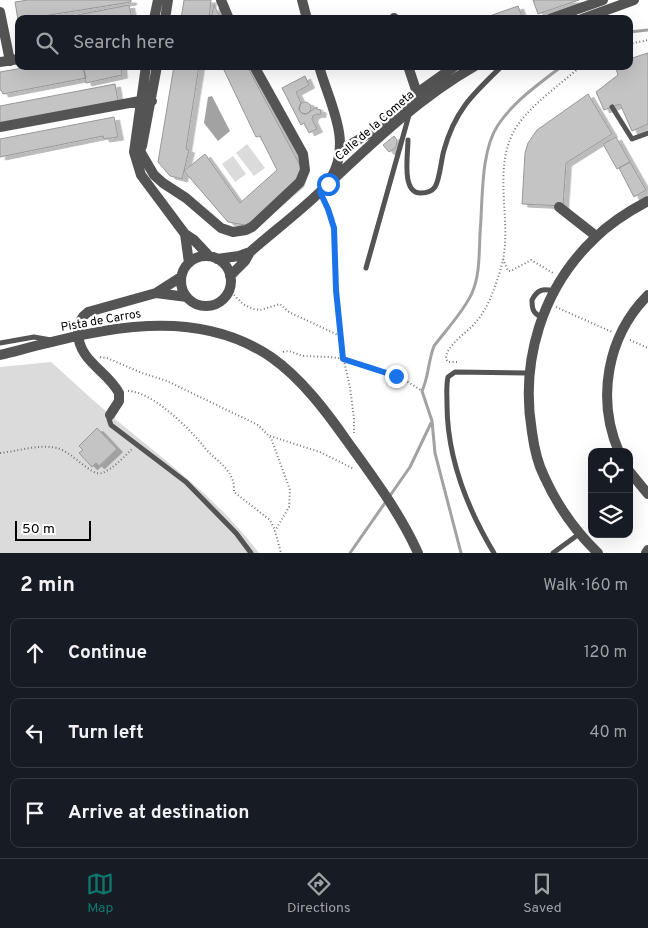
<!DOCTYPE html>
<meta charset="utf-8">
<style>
body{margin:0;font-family:Overpass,sans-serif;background:#20242c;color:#f1f3f6}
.controls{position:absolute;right:15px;bottom:15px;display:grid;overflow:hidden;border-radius:10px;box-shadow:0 5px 20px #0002}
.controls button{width:45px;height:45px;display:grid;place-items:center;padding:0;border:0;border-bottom:1px solid #363941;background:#171b24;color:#f1f3f6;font:25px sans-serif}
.scale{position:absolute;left:15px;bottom:12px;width:76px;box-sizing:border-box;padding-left:5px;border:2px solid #000;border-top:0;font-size:14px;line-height:18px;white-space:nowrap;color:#000;-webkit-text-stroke:4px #fff;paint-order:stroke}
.stop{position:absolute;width:15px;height:15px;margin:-11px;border:4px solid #1a73e8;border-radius:50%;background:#fff}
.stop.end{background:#1a73e8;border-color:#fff;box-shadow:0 1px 5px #0008}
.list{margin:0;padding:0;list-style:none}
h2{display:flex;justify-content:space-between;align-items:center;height:65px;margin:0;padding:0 20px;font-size:21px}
h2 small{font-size:16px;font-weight:400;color:#9ea1a6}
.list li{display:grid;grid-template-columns:32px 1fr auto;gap:15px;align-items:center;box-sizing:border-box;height:70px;margin:0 10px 10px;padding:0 10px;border:1px solid #363941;border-radius:10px}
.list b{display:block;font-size:19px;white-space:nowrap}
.list em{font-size:16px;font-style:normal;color:#9ea1a6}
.icon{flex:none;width:28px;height:28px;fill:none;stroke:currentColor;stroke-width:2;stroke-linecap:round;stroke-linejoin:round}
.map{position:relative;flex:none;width:648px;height:553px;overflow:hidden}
.search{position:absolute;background:#171b24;box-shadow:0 5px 20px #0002;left:15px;right:15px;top:15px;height:55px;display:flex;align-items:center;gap:12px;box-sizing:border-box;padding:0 18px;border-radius:10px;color:#9ea1a6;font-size:19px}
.sheet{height:305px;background:#171b24}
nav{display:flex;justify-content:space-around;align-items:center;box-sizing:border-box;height:70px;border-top:1px solid #363941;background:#171b24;font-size:14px;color:#9ea1a6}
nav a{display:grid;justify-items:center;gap:2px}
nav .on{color:#0f766e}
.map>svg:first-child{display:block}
.green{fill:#dbdbdb}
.water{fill:#a2a2a2}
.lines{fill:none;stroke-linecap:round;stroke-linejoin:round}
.stream{stroke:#a2a2a2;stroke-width:3}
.building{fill:#c4c4c4;stroke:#989898;filter:url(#shadow)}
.path{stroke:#767676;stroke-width:2;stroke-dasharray:1 2.5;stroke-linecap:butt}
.service{stroke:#545454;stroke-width:5}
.minor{stroke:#545454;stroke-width:10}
.route{stroke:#1a73e8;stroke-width:6}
.labels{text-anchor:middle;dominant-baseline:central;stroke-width:4.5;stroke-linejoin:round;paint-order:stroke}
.street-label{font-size:12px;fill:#000;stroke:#fff}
</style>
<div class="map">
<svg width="648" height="553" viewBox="0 0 648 553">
<defs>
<filter id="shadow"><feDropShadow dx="5.5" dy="3" stdDeviation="0" flood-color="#0004"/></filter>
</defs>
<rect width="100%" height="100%" fill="#fff"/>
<path class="green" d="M247,144L265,168L254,176L236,153Z
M233,156L246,174L235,182L222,164Z
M51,362C70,379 88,396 108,413C162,459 215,495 259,553H0V367Z"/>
<path class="water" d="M212,96L230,131L218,141L204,123L208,97Z"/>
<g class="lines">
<path class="stream" d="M629,32L648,30
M350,553L410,467L431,423
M461,553L435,453L432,421L422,391C429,376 428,361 434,346C446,330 464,311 472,293C480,275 479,253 480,233C483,201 480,152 498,125C514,101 539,84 562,66"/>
</g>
<path class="building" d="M28,0H131V2L18,20L15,2Z
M184,0H211L209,19H181Z
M533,0H579L538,14Z
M129,5L132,19H57Z
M214,5L221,19H211Z
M518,6L523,19H481Z
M648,53V124L632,131L620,104L604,110L596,92L618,75L615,66H629V59Z
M34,66H83L86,78L3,94L1,90H0V72Z
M83,66H121L122,75L86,83Z
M174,66H199L186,149L189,150L182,179L170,176L158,162Z
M222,66H247L302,169L298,184L256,220L245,225L228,222L184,171L205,154L240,203L277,170L260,136L256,137Z
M305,76L309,85L296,92L301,103L299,110L302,113L306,114L317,107V109L321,110L320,115L317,114L313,116L312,119L317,129L309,133L304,123L301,125L282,88Z
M115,84L118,101L0,124V106Z
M588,94L612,134L566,163L563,206L522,204L525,153L528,143L537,130Z
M299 108a6 6 0 1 1 12 0a6 6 0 1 1-12 0Z
M114,117L118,137L104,139L103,136L0,157V139Z
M394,136L397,140L396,147L389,152L383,145Z
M616,137L630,162L617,169L603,144Z
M630,162L646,190L634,197L619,168Z
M97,428L117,449L99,466L96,463L92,467L79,453L83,450L79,446Z"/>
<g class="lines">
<path class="path" d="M629,44L648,40
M324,201L334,228L336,290L341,348L350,387L354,419V433
M503,259L508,271H511L531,260L553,273
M229,290L243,304L253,309L260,310L280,304L289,312L340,336
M556,307L612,332
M630,340L648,348
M283,352C291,349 296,355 305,356C317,357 331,356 343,359C370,364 400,375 422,391
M100,357L107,358L142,373L167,381L258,425L271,438L290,490L289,507L275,531L281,553
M457,362H448L446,359C445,346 468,332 476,322C482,315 486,308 490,299C495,287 500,273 503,260C511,219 494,174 512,135C523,110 560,85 581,66
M128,391C152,391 191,430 205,448C214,459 228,466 233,481C234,484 234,489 234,492L270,520L275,530
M270,436L320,452L354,469
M0,453C20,451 37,444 57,448C71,451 92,477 102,473C113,469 124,457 132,449"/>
<path class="service" d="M612,107L632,139L648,133
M408,140C408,154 401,194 421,193C426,193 432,191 435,187C440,179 441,160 444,150C455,110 473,94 502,66
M366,268L409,115
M541,317C533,313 532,309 532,300C537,290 543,288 553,291
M0,343L34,337L51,340
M110,415L109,419L111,425L186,482L236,533L251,553
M494,553C467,508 447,457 447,404C447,395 446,386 448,377L455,372L528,373
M553,553L579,534"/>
<path class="minor" d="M221,0L229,19
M302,0L307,19
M0,12L10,61
M394,18V19
M154,19L158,0
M165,19L168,0
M550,19L603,0
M582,19L634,0
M0,62L19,59
M146,66L134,152L141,175L185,234L194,240L209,256
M319,66C329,103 353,141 331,178
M408,66L417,93
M0,127L140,101H152
M341,150L375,130L417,93L455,66
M140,151L154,175L163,183L186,198L221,228L233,232L246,230L252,227L300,182L305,170L303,154L254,66
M136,157L142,146L157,66
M559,207L596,236
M185,234L189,263
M181 281a25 25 0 1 1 50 0a25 25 0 1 1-50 0Z
M217,259L239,256L250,252
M230,276L245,261L250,252C273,232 298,213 320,192C368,147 417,99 475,66
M156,293L187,297
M0,355C88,333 188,301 271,357C301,378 326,411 347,441C373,477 400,513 418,553
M110,415L119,401V393C108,371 78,361 78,332C78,323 81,317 88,312L156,293L181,277
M619,452C596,399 607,336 648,295
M629,471L648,494
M598,553C575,531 557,505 544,476C537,462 534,447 532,432C520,361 542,288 595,238C610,223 629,211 648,201
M646,553L648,550"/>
</g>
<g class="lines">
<path class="route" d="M328,184L320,192L328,209L334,228L336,290L343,359L396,376"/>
</g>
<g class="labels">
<g class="street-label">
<text transform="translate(375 126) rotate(-41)">Calle de la Cometa</text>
<text transform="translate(101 321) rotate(-10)">Pista de Carros</text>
</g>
</g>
</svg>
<div class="controls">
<button><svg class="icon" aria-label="locate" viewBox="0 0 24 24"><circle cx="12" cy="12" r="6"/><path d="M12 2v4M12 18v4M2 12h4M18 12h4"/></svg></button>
<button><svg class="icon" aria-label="layers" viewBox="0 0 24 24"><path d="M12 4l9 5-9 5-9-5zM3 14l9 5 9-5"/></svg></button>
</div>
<div class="scale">50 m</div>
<div class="stop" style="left:328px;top:184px"></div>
<div class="stop end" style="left:396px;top:376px"></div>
<div class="search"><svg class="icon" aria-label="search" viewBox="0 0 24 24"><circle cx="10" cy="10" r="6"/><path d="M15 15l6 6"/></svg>Search here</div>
</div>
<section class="sheet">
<h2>2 min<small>Walk · 160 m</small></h2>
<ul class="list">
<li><svg class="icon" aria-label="ahead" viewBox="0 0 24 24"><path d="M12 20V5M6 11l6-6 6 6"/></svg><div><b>Continue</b></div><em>120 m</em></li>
<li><svg class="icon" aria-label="left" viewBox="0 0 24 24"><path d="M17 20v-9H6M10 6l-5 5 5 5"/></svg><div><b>Turn left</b></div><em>40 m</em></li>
<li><svg class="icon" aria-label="arrive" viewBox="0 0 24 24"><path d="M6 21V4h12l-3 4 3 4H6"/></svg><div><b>Arrive at destination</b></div></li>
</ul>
</section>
<nav>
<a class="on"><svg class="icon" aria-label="map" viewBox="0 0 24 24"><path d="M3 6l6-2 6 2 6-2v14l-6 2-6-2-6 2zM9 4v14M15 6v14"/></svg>Map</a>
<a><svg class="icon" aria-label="directions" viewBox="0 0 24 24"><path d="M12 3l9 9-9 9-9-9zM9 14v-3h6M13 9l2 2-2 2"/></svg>Directions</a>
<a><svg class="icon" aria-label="saved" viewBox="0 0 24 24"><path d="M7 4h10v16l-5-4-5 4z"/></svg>Saved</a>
</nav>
